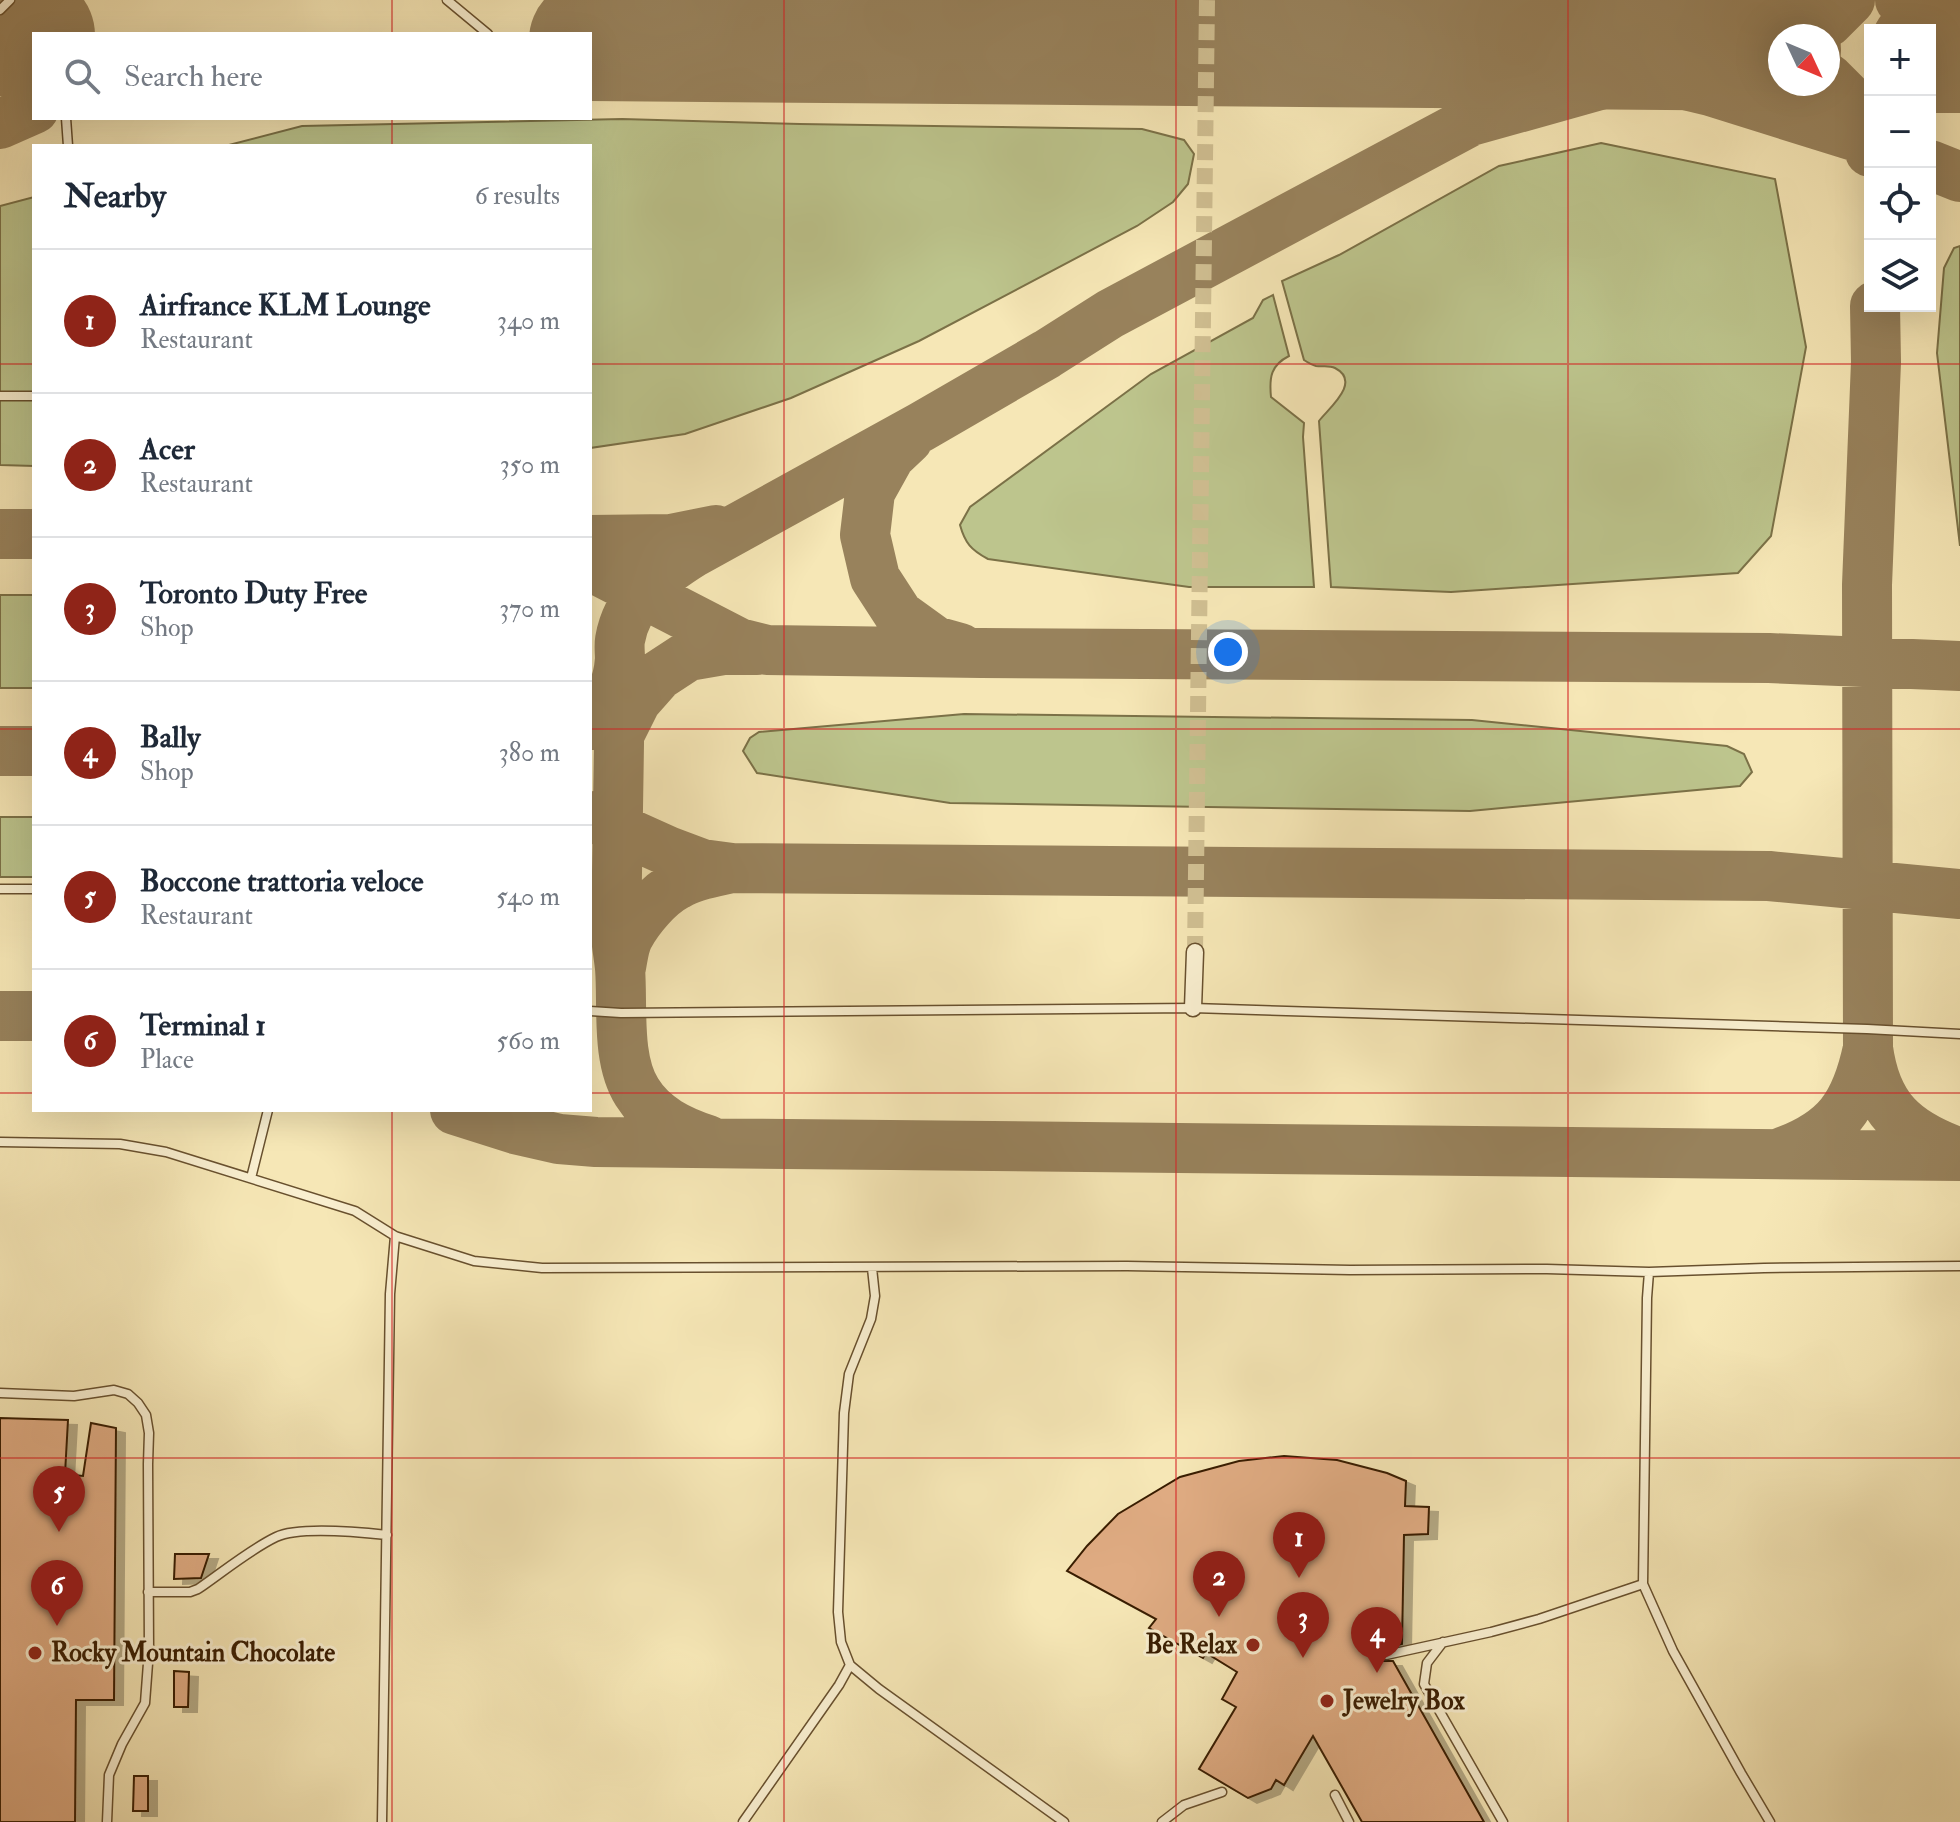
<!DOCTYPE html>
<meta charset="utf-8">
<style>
body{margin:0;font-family:"IM FELL Double Pica",serif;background:#f6f6f7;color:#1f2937}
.controls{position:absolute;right:24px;top:24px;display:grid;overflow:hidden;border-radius:0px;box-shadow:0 8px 32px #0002}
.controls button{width:72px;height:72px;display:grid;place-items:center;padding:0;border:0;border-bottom:2px solid #e0e1e3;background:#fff;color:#1f2937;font:40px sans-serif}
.compass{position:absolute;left:1768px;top:24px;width:72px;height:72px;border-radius:50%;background:#fff;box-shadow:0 8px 32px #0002;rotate:134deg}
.you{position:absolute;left:1228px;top:652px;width:28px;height:28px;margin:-20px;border:6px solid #fff;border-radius:50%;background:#1a73e8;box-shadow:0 0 0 12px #1a73e833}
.badge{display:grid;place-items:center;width:52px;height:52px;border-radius:50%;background:#8f2418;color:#fff;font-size:26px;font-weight:700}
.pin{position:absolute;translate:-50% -66px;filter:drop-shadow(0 2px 4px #0008)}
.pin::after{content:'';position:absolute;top:42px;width:28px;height:24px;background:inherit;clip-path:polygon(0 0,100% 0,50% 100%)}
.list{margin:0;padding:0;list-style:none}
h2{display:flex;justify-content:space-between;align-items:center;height:104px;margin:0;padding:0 32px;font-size:34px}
h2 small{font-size:26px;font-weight:400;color:#747a83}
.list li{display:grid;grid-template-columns:52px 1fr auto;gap:24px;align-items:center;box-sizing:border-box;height:144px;padding:0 32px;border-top:2px solid #e0e1e3}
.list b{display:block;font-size:30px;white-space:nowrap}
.list p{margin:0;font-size:26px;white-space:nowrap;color:#747a83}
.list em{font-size:26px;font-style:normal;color:#747a83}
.icon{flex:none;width:44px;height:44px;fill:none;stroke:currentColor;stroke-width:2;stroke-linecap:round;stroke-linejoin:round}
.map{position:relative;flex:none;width:1960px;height:1822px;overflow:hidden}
.search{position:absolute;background:#fff;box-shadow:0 8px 32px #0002;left:32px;top:32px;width:560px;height:88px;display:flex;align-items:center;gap:20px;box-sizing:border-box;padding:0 28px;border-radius:0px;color:#747a83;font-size:30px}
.panel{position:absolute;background:#fff;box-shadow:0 8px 32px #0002;left:32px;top:144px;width:560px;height:968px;border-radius:0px}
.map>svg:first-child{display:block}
.green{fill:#bdc58d;stroke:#7b7147;stroke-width:2}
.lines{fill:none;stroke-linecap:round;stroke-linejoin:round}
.taxiway{stroke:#98825c;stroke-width:50}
.runway{stroke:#98825c;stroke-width:122}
.building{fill:#dfab82;stroke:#391d01;stroke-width:2;filter:url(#shadow)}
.minor-tunnel{stroke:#d0bf92;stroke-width:16;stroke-dasharray:16 8;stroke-linecap:butt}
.service-casing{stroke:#68502e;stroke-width:11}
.minor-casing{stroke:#68502e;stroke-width:19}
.service{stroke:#f9efd0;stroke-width:8}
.minor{stroke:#f9efd0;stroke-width:16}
.grid{fill:none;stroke:#d62828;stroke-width:2;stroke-opacity:0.55}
.poi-dot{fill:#8f2418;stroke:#f9efd0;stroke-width:3}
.labels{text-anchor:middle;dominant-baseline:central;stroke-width:6;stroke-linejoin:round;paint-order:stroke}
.poi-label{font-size:26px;font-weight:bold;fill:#391d01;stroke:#f9efd0;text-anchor:start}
</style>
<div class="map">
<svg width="1960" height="1822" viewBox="0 0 1960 1822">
<defs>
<filter id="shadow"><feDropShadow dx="9" dy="5" stdDeviation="0" flood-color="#0004"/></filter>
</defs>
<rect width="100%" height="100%" fill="#f6e7b6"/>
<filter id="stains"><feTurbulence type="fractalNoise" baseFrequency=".0025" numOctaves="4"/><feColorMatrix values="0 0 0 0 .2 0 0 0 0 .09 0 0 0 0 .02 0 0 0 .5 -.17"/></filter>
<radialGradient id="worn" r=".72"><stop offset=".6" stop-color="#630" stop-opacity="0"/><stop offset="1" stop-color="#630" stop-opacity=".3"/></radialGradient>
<path class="green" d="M622,119L800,124L1142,129L1184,140L1194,154L1188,184L1173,202L1137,226L919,341L791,398L685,434L590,448V146H225L302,126Z
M1601,143L1775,179L1806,347L1771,536L1738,573L1451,592L1331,587L1319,421C1329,408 1362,382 1335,368C1329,365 1323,367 1316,366C1312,365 1307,362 1304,360L1282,281L1339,255L1499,166Z
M34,197V466L0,465V206Z
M1960,246V546L1937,353L1944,268L1954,248Z
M1273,295L1289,356C1271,365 1269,377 1271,397L1304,423L1303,437L1314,587H1189L988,559C971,550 965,543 960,525L970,507L1151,374L1253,318L1263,300Z
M0,595H34V688H0Z
M964,714L1472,720L1727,746L1744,754L1752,772L1740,786L1470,811L950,803L757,773L743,751L750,738L759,732Z
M0,817H34V877H0Z"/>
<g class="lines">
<path class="taxiway" d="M1900,0L1927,28L1960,42
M1804,36L1828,22L1850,0
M1219,45L1534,59L1639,74L1710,91L1870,141
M1930,77L1960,61
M1828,78L1852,102L1868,140L1870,152
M0,124L34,109
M1930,165L1960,177
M1875,306L1876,362L1867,585L1868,1048C1876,1108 1904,1133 1960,1153
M908,439L890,456L870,492L865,535L875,578L899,615L935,641L960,648
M0,534H34
M590,540L671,539L716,530
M590,566L739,643L767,650L981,653L1769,658L1960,666
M620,679L616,937C617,947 619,958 620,968C623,1006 616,1059 637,1092C653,1118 680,1131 708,1140
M590,725C608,705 618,686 620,659C620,653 619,646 620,640C627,598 660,573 694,552L921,427L1047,354L1110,314L1471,121L1639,74L1757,50
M619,735L636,701L659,675L688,656L723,650H757
M0,751H34
M590,816L670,852L702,864L732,868L1769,876L1960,894
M621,967C623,957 624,945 629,936C639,918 658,895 677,885C693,875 714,872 732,868
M0,1016H34
M455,1110L515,1129L559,1139L596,1142L1960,1156
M1780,1153C1837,1133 1856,1105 1868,1048"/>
<path class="runway" d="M0,35H34
M590,40L1780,50
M1930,52H1960"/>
</g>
<path class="building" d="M0,1418L68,1420L65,1474L83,1476L91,1423L116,1428L114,1700H76L75,1822H0Z
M1284,1456L1337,1460L1387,1473L1406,1481L1405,1506L1429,1507L1428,1534L1404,1535L1402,1644L1384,1648L1380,1652L1379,1656L1383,1661H1393L1484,1822H1362L1313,1736L1284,1785L1276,1780L1271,1789L1248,1798L1199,1769L1236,1707L1222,1699L1237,1672L1206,1653L1203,1658L1149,1628L1156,1619L1067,1571L1087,1546L1118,1514L1180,1477L1239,1461Z
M175,1554H209L201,1578L174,1579Z
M174,1671L189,1672L188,1707H174Z
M134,1776H148V1811H133Z"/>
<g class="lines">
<path class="minor-tunnel" d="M1195,952L1207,0"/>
<defs>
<path id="service" d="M447,0L488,34
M0,10L10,0
M66,118L68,146
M0,396H34
M0,889H34
M590,1011L621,1013L1193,1008L1867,1029L1960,1034
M0,1142L120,1144L166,1152L355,1211L395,1236L474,1261L542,1268L1127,1266L1350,1270L1547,1269L1649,1272L1764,1268L1960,1266
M251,1178L268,1110
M872,1268L875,1296L871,1319L849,1374L844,1413L838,1612L841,1642L850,1665L879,1689L1064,1822
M1649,1272L1647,1298L1643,1584L1673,1651L1741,1773L1770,1822
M0,1393L74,1396L114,1390L128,1394L138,1403L146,1415L149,1433L148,1464L149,1650L145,1703L122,1744L109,1775L107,1822
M148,1592H190L198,1589C223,1572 249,1550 276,1537C299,1526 359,1532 387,1535
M1443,1642L1427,1663L1424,1684L1503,1822
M1386,1655L1491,1632L1539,1619L1643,1584
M1335,1795L1349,1822
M382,1822L390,1294L395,1236
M743,1822L839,1685L850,1665
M1162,1822L1184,1805L1222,1792"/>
<path id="minor" d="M1193,1008L1195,952"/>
</defs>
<use href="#service" class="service-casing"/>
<use href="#minor" class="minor-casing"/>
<use href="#service" class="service"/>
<use href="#minor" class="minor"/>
</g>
<path class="grid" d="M392,0V34M784,0V1822M1176,0V1822M1568,0V1822M392,118V146M0,364H34M590,364H1960M0,729H34M590,729H1960M0,1093H34M590,1093H1960M392,1110V1822M0,1458H1960"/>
<g class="poi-dot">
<circle cx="1253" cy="1645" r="8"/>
<circle cx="35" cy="1653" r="8"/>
<circle cx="1327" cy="1701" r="8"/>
</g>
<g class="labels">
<g class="poi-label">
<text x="1237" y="1645" text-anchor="end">Be Relax</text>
<text x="51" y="1653">Rocky Mountain Chocolate</text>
<text x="1343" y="1701">Jewelry Box</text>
</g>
</g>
<rect width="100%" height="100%" filter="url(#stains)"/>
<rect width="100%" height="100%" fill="url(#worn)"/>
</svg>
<div class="controls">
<button>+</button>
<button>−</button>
<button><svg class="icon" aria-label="locate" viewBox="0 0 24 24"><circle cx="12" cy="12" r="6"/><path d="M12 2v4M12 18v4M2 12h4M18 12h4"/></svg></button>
<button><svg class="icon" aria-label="layers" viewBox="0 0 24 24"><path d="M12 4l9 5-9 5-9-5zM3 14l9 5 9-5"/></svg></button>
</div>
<svg class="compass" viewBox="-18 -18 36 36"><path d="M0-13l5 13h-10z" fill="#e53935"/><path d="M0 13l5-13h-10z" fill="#747a83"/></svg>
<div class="you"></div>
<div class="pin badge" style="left:1299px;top:1578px">1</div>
<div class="pin badge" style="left:1219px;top:1617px">2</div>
<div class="pin badge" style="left:1303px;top:1658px">3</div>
<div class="pin badge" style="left:1377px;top:1673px">4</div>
<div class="pin badge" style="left:59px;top:1532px">5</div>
<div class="pin badge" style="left:57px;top:1626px">6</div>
<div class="search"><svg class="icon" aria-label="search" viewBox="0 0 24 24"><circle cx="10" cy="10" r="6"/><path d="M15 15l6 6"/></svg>Search here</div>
<section class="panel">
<h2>Nearby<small>6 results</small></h2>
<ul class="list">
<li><span class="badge">1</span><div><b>Airfrance KLM Lounge</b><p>Restaurant</p></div><em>340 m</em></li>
<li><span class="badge">2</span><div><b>Acer</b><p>Restaurant</p></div><em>350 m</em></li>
<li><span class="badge">3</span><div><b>Toronto Duty Free</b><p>Shop</p></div><em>370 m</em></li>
<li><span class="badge">4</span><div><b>Bally</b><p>Shop</p></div><em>380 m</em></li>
<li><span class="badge">5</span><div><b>Boccone trattoria veloce</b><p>Restaurant</p></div><em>540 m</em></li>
<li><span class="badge">6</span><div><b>Terminal 1</b><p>Place</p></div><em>560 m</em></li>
</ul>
</section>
</div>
